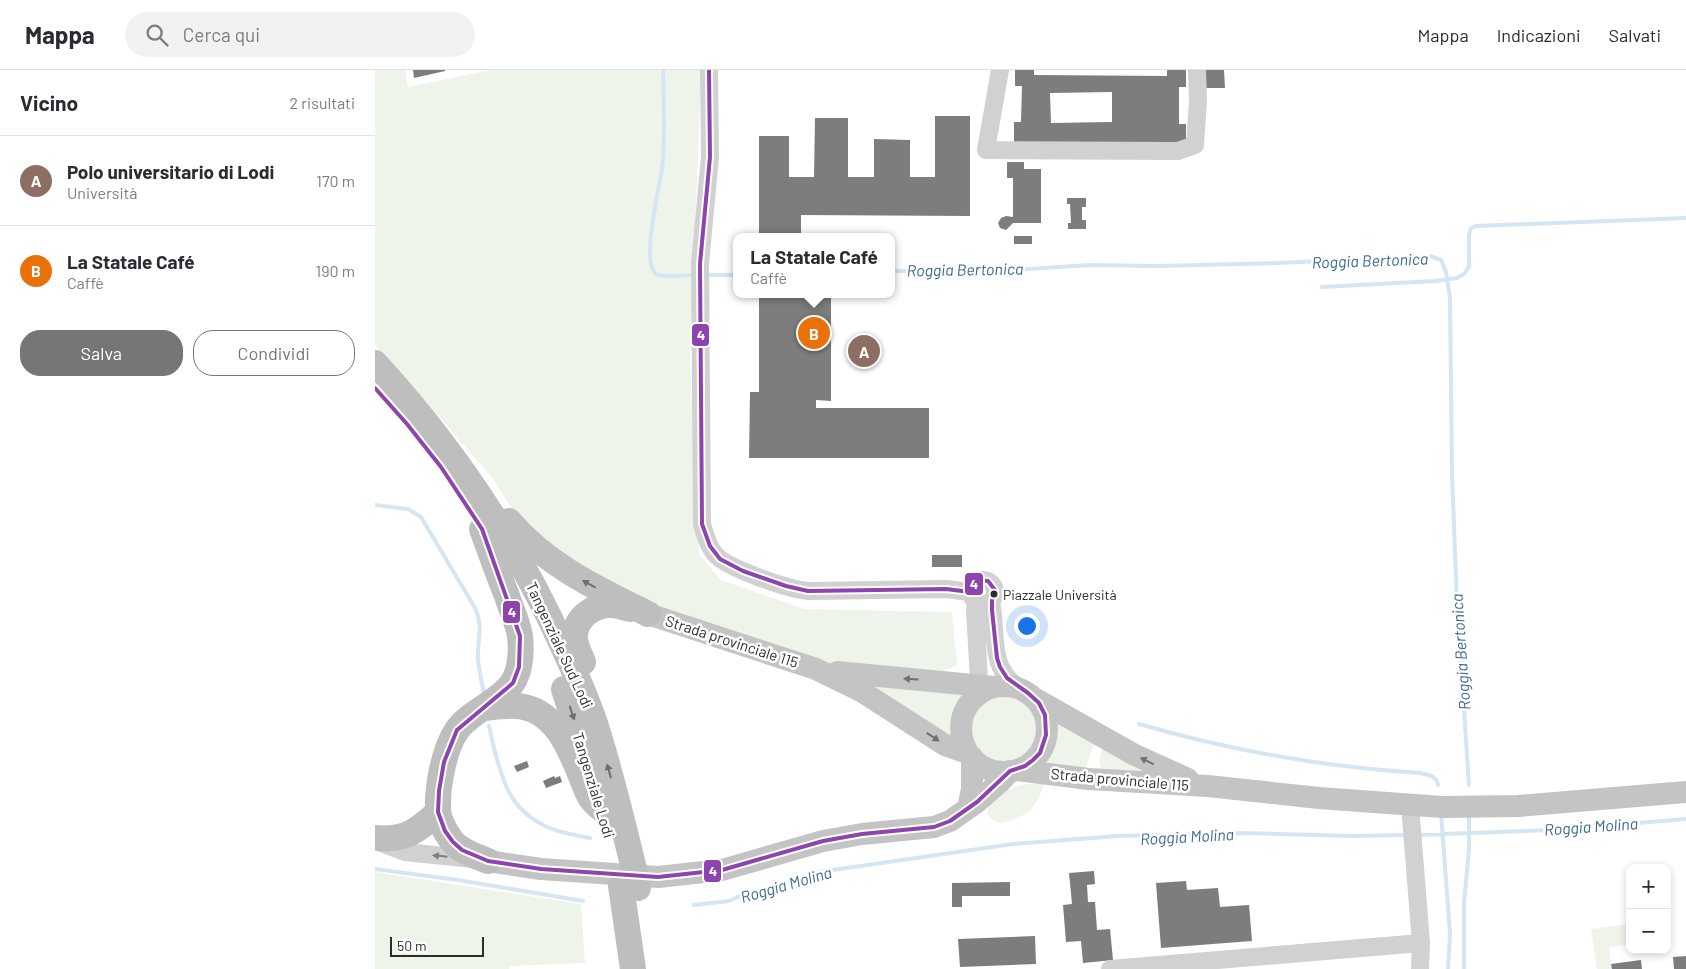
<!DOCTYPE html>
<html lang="it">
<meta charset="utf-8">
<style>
body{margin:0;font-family:Barlow,sans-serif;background:#f2f2f3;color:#2b2b33}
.controls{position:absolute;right:15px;bottom:15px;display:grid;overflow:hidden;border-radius:10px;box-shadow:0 2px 8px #0003}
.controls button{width:45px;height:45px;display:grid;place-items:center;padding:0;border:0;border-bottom:1px solid #e1e1e2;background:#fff;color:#2b2b33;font:25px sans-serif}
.scale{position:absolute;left:15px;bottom:12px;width:94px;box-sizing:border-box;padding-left:5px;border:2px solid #2c2c2c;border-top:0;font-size:14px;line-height:18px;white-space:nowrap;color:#2c2c2c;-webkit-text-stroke:4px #fff;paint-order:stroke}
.you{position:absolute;left:651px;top:555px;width:18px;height:18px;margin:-12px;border:4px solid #fff;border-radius:50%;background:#1a73e8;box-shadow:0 0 0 8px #1a73e833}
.badge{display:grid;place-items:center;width:32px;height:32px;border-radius:50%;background:#767676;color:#fff;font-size:16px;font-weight:700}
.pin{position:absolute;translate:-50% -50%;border:2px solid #fff;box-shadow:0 1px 5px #0006}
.popup{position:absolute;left:358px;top:163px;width:162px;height:65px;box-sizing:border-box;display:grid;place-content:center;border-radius:10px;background:#fff;filter:drop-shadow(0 1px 4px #0005);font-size:16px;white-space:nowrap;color:#7c7c81}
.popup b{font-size:19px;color:#2b2b33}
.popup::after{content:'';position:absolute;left:50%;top:100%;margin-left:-10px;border:10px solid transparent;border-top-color:#fff}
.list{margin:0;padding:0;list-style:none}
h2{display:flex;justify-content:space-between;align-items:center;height:65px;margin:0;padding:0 20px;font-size:21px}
h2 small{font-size:16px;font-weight:400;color:#7c7c81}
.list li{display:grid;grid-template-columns:32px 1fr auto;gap:15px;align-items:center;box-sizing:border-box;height:90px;padding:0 20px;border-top:1px solid #e1e1e2}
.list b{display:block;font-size:19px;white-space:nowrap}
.list p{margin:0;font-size:16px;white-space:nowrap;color:#7c7c81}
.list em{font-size:16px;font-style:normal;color:#7c7c81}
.actions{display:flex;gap:10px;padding:15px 20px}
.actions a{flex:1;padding:11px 0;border:1px solid #767676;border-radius:20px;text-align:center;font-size:18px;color:#767676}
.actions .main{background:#767676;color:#fff}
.icon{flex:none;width:28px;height:28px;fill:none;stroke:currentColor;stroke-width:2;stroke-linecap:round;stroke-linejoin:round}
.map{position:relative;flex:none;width:1311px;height:899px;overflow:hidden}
header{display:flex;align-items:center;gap:30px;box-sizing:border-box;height:70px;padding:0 25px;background:#fff;border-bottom:1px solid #e1e1e2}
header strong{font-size:24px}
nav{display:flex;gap:28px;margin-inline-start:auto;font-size:18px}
.search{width:350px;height:45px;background:#f2f2f3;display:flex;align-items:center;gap:12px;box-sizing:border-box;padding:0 18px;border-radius:28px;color:#7c7c81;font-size:19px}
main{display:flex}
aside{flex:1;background:#fff}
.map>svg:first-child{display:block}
.green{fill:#eef4ea}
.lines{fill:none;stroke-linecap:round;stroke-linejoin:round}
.stream{stroke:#d6e5f2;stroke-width:4}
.building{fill:#7d7d7d;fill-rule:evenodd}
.minor{stroke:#d1d1d1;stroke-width:18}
.major{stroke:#c4c4c4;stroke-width:22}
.highway{stroke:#bebebe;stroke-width:26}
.highway-bridge{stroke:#bebebe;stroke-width:26}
.bus-1-casing{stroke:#fff;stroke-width:8}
.bus-1{stroke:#8e44ad;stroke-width:4}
.oneway{fill:#6e6e6e}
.oneway2{fill:#707070}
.oneway3{fill:#7e7e7e}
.bus-dot{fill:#2c2c2c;stroke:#fff;stroke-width:2}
.labels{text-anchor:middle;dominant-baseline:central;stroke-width:5;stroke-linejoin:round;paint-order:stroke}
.bus-label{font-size:14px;fill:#2c2c2c;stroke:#fff;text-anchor:start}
.street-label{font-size:15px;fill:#2c2c2c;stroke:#fff}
.water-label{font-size:16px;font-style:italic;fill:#386990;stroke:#fff}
.line-badge{stroke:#fff;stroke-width:2}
.badge-label{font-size:14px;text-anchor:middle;font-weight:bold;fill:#fff}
</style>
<header>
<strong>Mappa</strong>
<div class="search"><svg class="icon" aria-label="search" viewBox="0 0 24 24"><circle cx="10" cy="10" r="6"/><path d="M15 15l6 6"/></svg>Cerca qui</div>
<nav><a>Mappa</a><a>Indicazioni</a><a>Salvati</a></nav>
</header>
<main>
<aside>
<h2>Vicino<small>2 risultati</small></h2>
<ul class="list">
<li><span class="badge" style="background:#8d6e63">A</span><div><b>Polo universitario di Lodi</b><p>Università</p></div><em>170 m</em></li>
<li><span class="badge" style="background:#e8710a">B</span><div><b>La Statale Café</b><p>Caffè</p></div><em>190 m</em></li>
</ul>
<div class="actions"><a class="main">Salva</a><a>Condividi</a></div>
</aside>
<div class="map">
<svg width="1311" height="899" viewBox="0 0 1311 899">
<rect width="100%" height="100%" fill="#fff"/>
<path class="green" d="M0,0H30L33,17L116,0H325L326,4L315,290L324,484L346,510L429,539L577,542L582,595L560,605L440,593L285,541L151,461L116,406L0,275Z
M490,613L591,622C580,636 573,650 577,668Z
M593 660a36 36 0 1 1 72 0a36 36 0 1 1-72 0Z
M679,652L719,673L711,698L666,697C678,683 682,670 679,652Z
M727,679L790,707L728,702C723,693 725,688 727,679Z
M670,713C658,742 656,744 626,753C597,745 621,723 638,718C649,714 659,713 670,713Z
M0,802L206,834L210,893L135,896L134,899H0Z
M1255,854V874L1234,877L1237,899H1222L1216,859Z"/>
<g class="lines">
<path class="stream" d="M288,0C289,31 290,61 288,92C286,112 265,192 281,204C287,208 311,205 319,205
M516,201L637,200L715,195L782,196L903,193L1055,186L1066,190L1071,202L1075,228L1077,405L1082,533L1094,715
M329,205H362
M947,217L1060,211L1082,208L1089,204L1094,197V165L1096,158L1101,156L1311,148
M0,435L33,439L46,447L100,538C109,557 102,569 103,589C104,601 107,613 109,625
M764,654C857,681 948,697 1045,703C1052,705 1062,705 1063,715
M114,656C118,676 127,713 138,729C146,741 158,750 170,756C184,763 200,765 215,768
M1066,744L1075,863L1073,899
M1041,765L1178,760L1311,749
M0,799L83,810L208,831
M319,835L354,831L367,825L389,821L444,802L638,774L743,766L866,763L978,766L1032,765
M1089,899V833L1094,779V744"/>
</g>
<path class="building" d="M38,0H70V1L39,8Z
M640,0H659V5L792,6V0H811V17H804V54H811V73L639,72V52H646L647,16H640ZM737,22V52L676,53L675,23Z
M831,0H849L850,18H831Z
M560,46H595V146L426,145V167H384V66H414V107H439L440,48H473V107H499V69L535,70V107H560Z
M632,92H649V99H666V153H638L631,160L625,158L623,153L626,148L631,146L638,147V108H632Z
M692,128H711V137H707V150H711V159H693V153H696L695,134H692Z
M639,166H657V174H639Z
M384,224H456V331L441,330V338H554V388H374L375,322H384Z
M557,485H587V497H557Z
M152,691L154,697L142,702L139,696Z
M179,706L180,708L185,706L187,712L171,718L168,711Z
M719,801L720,814L712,815L713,832H720L722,860L735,859L738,890L708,893L706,871L691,872L688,835L697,834L694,803Z
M811,811L812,820L843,818L845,837L874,835L877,871L786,878L781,813Z
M635,812V826H587V837H577V813Z
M660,866L661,894L585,897L583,869Z
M1311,886V899H1299L1298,887Z
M1266,890L1267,899H1237L1236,894Z"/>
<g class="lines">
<path class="minor" d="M334,0L335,87L325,194L327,454C330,464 332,474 339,483C350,498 413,519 433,521L571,519L595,522
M625,0L611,80L803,81L820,75L823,30L822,0
M596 522a12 12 0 1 1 24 0a12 12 0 1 1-24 0Z
M616,531C623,565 612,598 646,619
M599,629L604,610L600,540L602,533
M1035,735L1046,873L1045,899
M4,772L30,782L98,789
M735,899L1046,873"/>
<path class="major" d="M273,544L441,599L486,621L570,675L593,683
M462,602L619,617
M586 659a43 43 0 1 1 86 0a43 43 0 1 1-86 0Z
M659,628L760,685L813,709
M642,700L714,709L833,716L944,728L1067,737L1144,736L1311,722
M593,738L597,719V687
M113,791L166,799L283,807L347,800L448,771L487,764L559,757L575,751L602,732L625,712L635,701"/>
<path class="highway" d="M0,293C79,379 144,477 191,583C203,609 215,636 223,663C237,708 248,754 259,799
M134,451C171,495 223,519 273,544
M107,459C115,481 123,504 132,526C136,539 143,553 145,566C146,575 146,587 144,596C139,629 99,636 82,660C69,679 62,717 63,740C64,751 71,763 77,771C86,782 101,786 113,791
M208,592C205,584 199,574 200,565C201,547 219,535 236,535C243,535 250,538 256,539
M189,619L220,716
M108,638C119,637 132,635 143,636C180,640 194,677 206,706C213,723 213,729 228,740
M0,768C29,771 43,761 63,742
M246,816L258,899"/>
<path class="highway-bridge" d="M259,799L263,818"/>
<defs>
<path id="bus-1" d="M0,318L32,354L66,397L107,459L145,566L144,597L138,613L82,660L69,692L64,721L63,742L70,761L78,772L87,780L113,791L166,799L283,807L347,800L448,771L487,764L559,757L575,751L602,732L635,701L650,696L658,690L665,683L671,665L670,645L664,633L653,623L632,608L625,597L622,588L617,540V531L620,520L613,511L603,510L596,517L595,522L571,519L433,521L411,516L368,501L345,489L335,476L327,454L325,194L335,87L334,0"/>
</defs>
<use href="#bus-1" class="bus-1-casing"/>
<use href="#bus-1" class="bus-1"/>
</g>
<defs><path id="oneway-solid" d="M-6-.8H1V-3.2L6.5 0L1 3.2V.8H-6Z" transform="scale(1.25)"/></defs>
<g class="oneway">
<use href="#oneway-solid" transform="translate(214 514) rotate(-151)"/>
<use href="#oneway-solid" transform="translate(197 643) rotate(72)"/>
<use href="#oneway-solid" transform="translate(234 701) rotate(-105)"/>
</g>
<g class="oneway2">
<use href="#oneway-solid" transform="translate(536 609) rotate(-176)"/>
<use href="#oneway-solid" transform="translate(558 667) rotate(33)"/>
<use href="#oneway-solid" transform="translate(772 691) rotate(-154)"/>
</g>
<use class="oneway3" href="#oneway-solid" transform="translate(65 786) rotate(-174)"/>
<circle class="bus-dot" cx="619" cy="524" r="4.5"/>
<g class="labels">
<g class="bus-label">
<text x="628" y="524">Piazzale Università</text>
</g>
<g class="street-label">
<text transform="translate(357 571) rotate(18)">Strada provinciale 115</text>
<text transform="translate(185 575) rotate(65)">Tangenziale Sud Lodi</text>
<text transform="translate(745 709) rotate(5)">Strada provinciale 115</text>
<text transform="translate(219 715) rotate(73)">Tangenziale Lodi</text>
</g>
<g class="water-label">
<text transform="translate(995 190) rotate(-2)">Roggia Bertonica</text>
<text transform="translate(590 199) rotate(-1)">Roggia Bertonica</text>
<text transform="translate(1085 582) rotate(-94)">Roggia Bertonica</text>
<text transform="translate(1216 756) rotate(-4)">Roggia Molina</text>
<text transform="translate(812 766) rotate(-3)">Roggia Molina</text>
<text transform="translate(411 814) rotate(-16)">Roggia Molina</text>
</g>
</g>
<g class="line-badge">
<rect x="316" y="253" width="19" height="24" rx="5" fill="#8e44ad"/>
<rect x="589" y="502" width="20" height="24" rx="5" fill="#8e44ad"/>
<rect x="127" y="530" width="19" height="24" rx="5" fill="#8e44ad"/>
<rect x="328" y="789" width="19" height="24" rx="5" fill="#8e44ad"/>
</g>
<g class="badge-label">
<text x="326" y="270">4</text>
<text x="599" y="519">4</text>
<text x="137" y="547">4</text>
<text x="338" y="806">4</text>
</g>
</svg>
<div class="controls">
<button>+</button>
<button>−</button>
</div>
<div class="scale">50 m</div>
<div class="you"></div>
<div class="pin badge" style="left:489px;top:281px;background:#8d6e63">A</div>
<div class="pin badge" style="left:439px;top:263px;background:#e8710a">B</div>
<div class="popup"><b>La Statale Café</b>Caffè</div>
</div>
</main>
